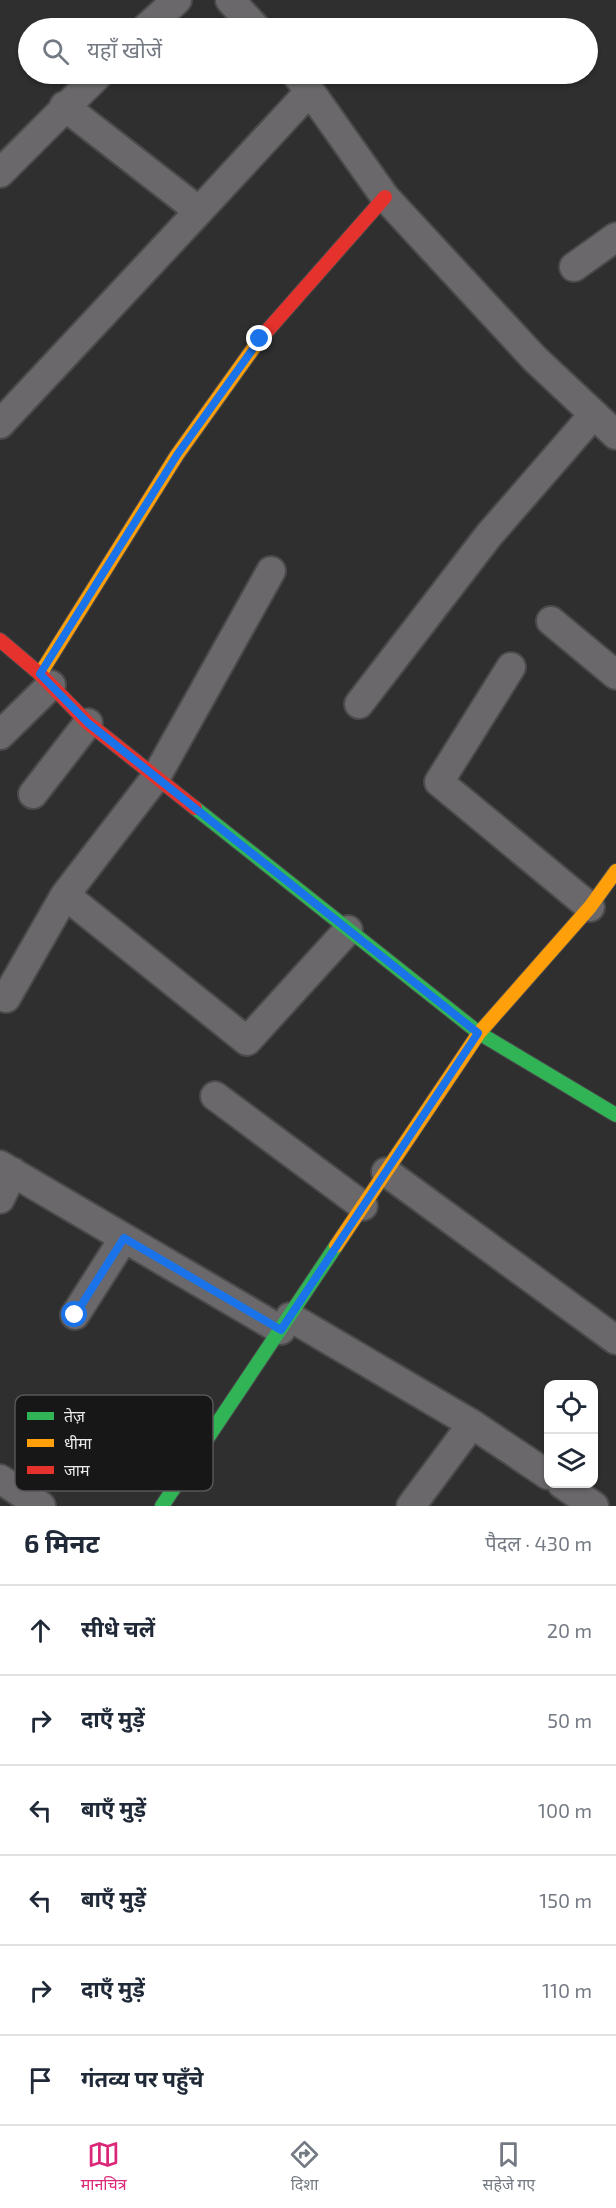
<!DOCTYPE html>
<html lang="hi">
<meta charset="utf-8">
<style>
body{margin:0;font-family:"Exo 2","Noto Sans Devanagari",sans-serif;background:#f2f2f3;color:#1f2937}
.controls{position:absolute;right:18px;bottom:18px;display:grid;overflow:hidden;border-radius:12px;box-shadow:0 2px 4px #0004}
.controls button{width:54px;height:54px;display:grid;place-items:center;padding:0;border:0;border-bottom:2px solid #e0e1e3;background:#fff;color:#1f2937;font:30px sans-serif}
.stop{position:absolute;width:18px;height:18px;margin:-14px;border:4px solid #1a73e8;border-radius:50%;background:#fff}
.stop.end{background:#1a73e8;border-color:#fff;box-shadow:0 2px 6px #0008}
.list{margin:0;padding:0;list-style:none}
h2{display:flex;justify-content:space-between;align-items:center;height:78px;margin:0;padding:0 24px;font-size:26px}
h2 small{font-size:20px;font-weight:400;color:#747a83}
.list li{display:grid;grid-template-columns:39px 1fr auto;gap:18px;align-items:center;box-sizing:border-box;height:90px;padding:0 24px;border-top:2px solid #e0e1e3}
.list b{display:block;font-size:22px;white-space:nowrap}
.list em{font-size:20px;font-style:normal;color:#747a83}
.icon{flex:none;width:33px;height:33px;fill:none;stroke:currentColor;stroke-width:2;stroke-linecap:round;stroke-linejoin:round}
.map{position:relative;flex:none;width:616px;height:1506px;overflow:hidden}
.search{position:absolute;background:#fff;box-shadow:0 2px 4px #0004;left:18px;right:18px;top:18px;height:66px;display:flex;align-items:center;gap:15px;box-sizing:border-box;padding:0 21px;border-radius:33px;color:#747a83;font-size:22px}
.sheet{height:618px;background:#fff}
nav{display:flex;justify-content:space-around;align-items:center;box-sizing:border-box;height:84px;border-top:2px solid #e0e1e3;background:#fff;font-size:16px;color:#747a83}
nav a{display:grid;justify-items:center;gap:3px}
nav .on{color:#db2777}
.map>svg:first-child{display:block}
.lines{fill:none;stroke-linecap:round;stroke-linejoin:round}
.street-casing{stroke:#4b4a4b;stroke-width:32}
.fast-casing{stroke:#4b4a4b;stroke-width:16}
.slow-casing{stroke:#4b4a4b;stroke-width:16}
.jam-casing{stroke:#4b4a4b;stroke-width:16}
.street{stroke:#6a686a;stroke-width:28}
.fast{stroke:#30b455;stroke-width:14}
.slow{stroke:#ff9f0a;stroke-width:14}
.jam{stroke:#e5322d;stroke-width:14}
.route{stroke:#1a73e8;stroke-width:8}
.key{fill:#181718;stroke:#575657;stroke-width:1.5}
.key-label{font-size:16px;fill:#ebe9eb}
</style>
<div class="map">
<svg width="616" height="1506" viewBox="0 0 616 1506">
<rect width="100%" height="100%" fill="#302f30"/>
<g class="lines">
<defs>
<path id="street" d="M230,0L256,28
M146,28L177,0
M296,74L310,91L385,197L535,359L616,435
M0,173L99,74
M199,211L310,91
M574,267L616,237
M0,424L199,211L64,106
M551,621L616,675
M511,667L439,782L590,907
M359,704L489,535L594,414
M0,735L51,685
M33,794L88,723
M65,895L156,777L271,571
M6,998L65,895L247,1041L348,930
M215,1096L363,1206
M0,1165L281,1330
M386,1172L616,1340
M0,1199L13,1172
M75,1315L124,1238
M290,1317L472,1424L548,1475
M0,1479L41,1506
M562,1484L594,1506
M411,1506L472,1424"/>
<path id="fast" d="M195,808L479,1033L616,1115
M162,1506L336,1246"/>
<path id="slow" d="M40,674L177,455L260,339
M336,1246L479,1033L590,907L616,871"/>
<path id="jam" d="M260,339L385,197
M0,640L40,674L88,723L195,808"/>
</defs>
<use href="#street" class="street-casing"/>
<use href="#fast" class="fast-casing"/>
<use href="#slow" class="slow-casing"/>
<use href="#jam" class="jam-casing"/>
<use href="#street" class="street"/>
<use href="#fast" class="fast"/>
<use href="#slow" class="slow"/>
<use href="#jam" class="jam"/>
</g>
<g class="lines">
<path class="route" d="M75,1315L124,1238L281,1330L478,1033L88,723L40,674L177,455L260,339"/>
</g>
<rect x="15" y="1395" width="198" height="96" rx="9" class="key"/>
<rect x="27" y="1412" width="27" height="8" fill="#30b455"/>
<rect x="27" y="1439" width="27" height="8" fill="#ff9f0a"/>
<rect x="27" y="1466" width="27" height="8" fill="#e5322d"/>
<g class="key-label">
<text x="64" y="1422">तेज़</text>
<text x="64" y="1449">धीमा</text>
<text x="64" y="1476">जाम</text>
</g>
</svg>
<div class="controls">
<button><svg class="icon" aria-label="locate" viewBox="0 0 24 24"><circle cx="12" cy="12" r="6"/><path d="M12 2v4M12 18v4M2 12h4M18 12h4"/></svg></button>
<button><svg class="icon" aria-label="layers" viewBox="0 0 24 24"><path d="M12 4l9 5-9 5-9-5zM3 14l9 5 9-5"/></svg></button>
</div>
<div class="stop" style="left:75px;top:1315px"></div>
<div class="stop end" style="left:260px;top:339px"></div>
<div class="search"><svg class="icon" aria-label="search" viewBox="0 0 24 24"><circle cx="10" cy="10" r="6"/><path d="M15 15l6 6"/></svg>यहाँ खोजें</div>
</div>
<section class="sheet">
<h2>6 मिनट<small>पैदल · 430 m</small></h2>
<ul class="list">
<li><svg class="icon" aria-label="ahead" viewBox="0 0 24 24"><path d="M12 20V5M6 11l6-6 6 6"/></svg><div><b>सीधे चलें</b></div><em>20 m</em></li>
<li><svg class="icon" aria-label="right" viewBox="0 0 24 24"><path d="M7 20v-9h11M14 6l5 5-5 5"/></svg><div><b>दाएँ मुड़ें</b></div><em>50 m</em></li>
<li><svg class="icon" aria-label="left" viewBox="0 0 24 24"><path d="M17 20v-9H6M10 6l-5 5 5 5"/></svg><div><b>बाएँ मुड़ें</b></div><em>100 m</em></li>
<li><svg class="icon" aria-label="left" viewBox="0 0 24 24"><path d="M17 20v-9H6M10 6l-5 5 5 5"/></svg><div><b>बाएँ मुड़ें</b></div><em>150 m</em></li>
<li><svg class="icon" aria-label="right" viewBox="0 0 24 24"><path d="M7 20v-9h11M14 6l5 5-5 5"/></svg><div><b>दाएँ मुड़ें</b></div><em>110 m</em></li>
<li><svg class="icon" aria-label="arrive" viewBox="0 0 24 24"><path d="M6 21V4h12l-3 4 3 4H6"/></svg><div><b>गंतव्य पर पहुँचे</b></div></li>
</ul>
</section>
<nav>
<a class="on"><svg class="icon" aria-label="map" viewBox="0 0 24 24"><path d="M3 6l6-2 6 2 6-2v14l-6 2-6-2-6 2zM9 4v14M15 6v14"/></svg>मानचित्र</a>
<a><svg class="icon" aria-label="directions" viewBox="0 0 24 24"><path d="M12 3l9 9-9 9-9-9zM9 14v-3h6M13 9l2 2-2 2"/></svg>दिशा</a>
<a><svg class="icon" aria-label="saved" viewBox="0 0 24 24"><path d="M7 4h10v16l-5-4-5 4z"/></svg>सहेजे गए</a>
</nav>
